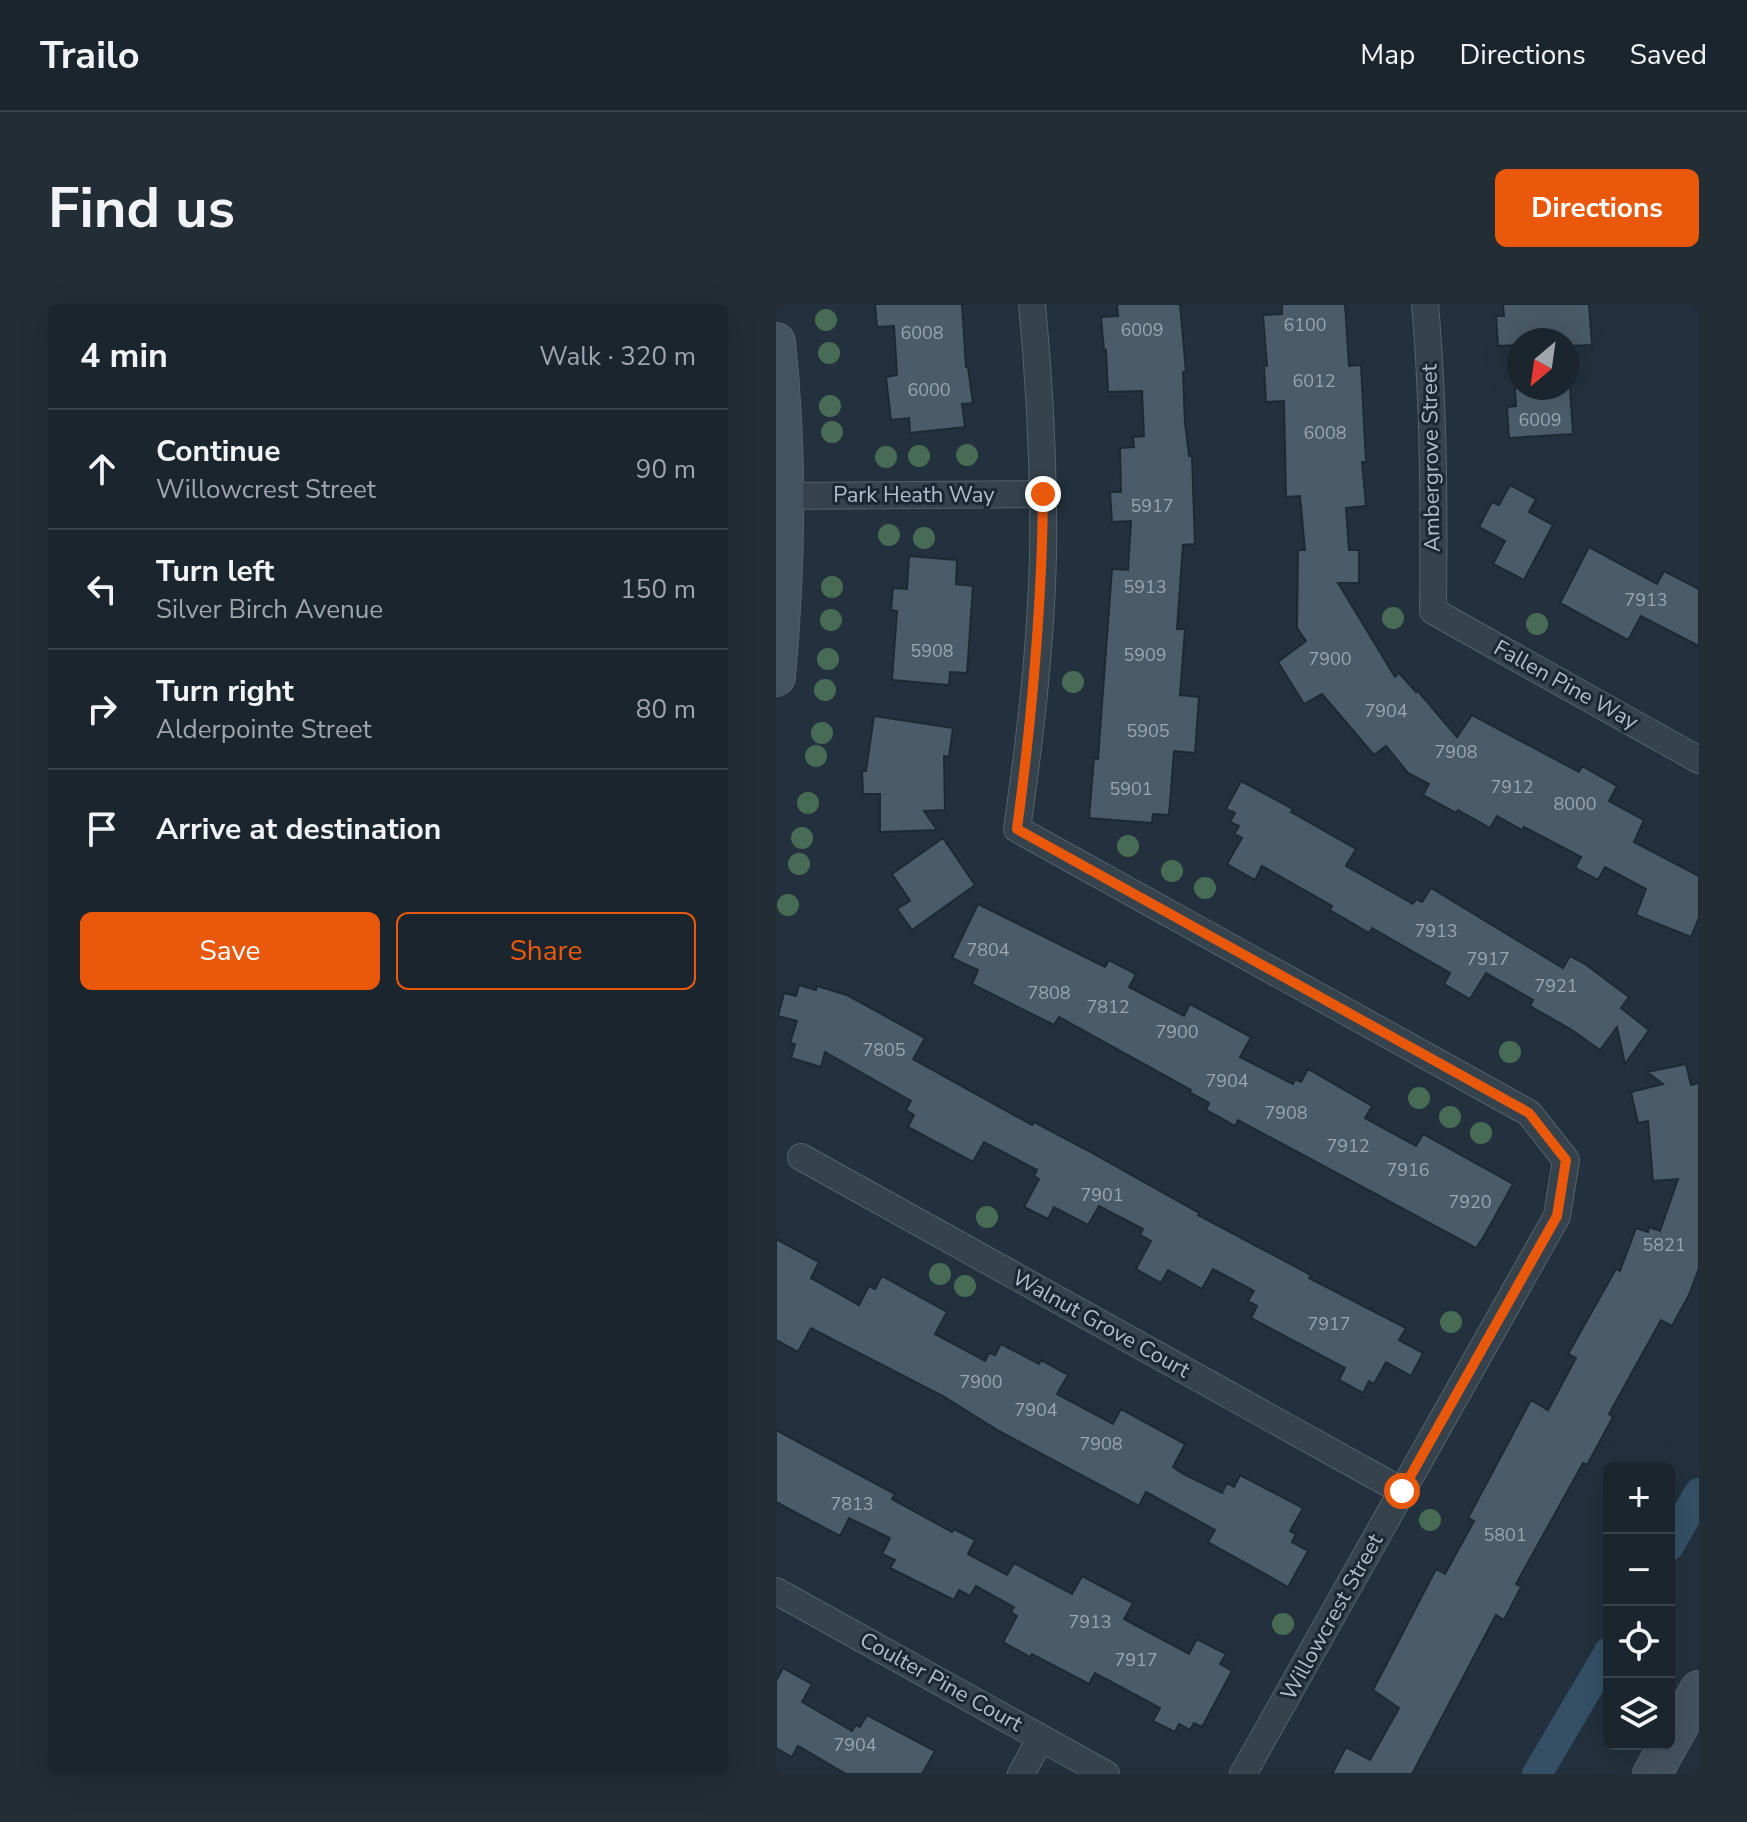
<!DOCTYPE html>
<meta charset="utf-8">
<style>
body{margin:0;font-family:"Nunito Sans",sans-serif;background:#232d36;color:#f1f3f6}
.controls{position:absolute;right:24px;bottom:24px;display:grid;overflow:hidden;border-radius:12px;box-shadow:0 8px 32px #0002}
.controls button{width:72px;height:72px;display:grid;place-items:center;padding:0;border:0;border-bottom:2px solid #38424a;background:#1a252e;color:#f1f3f6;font:40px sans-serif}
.compass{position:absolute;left:731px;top:24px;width:72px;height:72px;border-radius:50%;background:#1a252e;box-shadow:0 8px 32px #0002;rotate:209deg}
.stop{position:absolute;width:24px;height:24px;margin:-18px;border:6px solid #ea580c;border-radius:50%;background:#fff}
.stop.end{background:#ea580c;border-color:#fff;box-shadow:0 2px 8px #0008}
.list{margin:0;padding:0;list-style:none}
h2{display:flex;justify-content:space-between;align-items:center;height:104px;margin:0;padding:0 32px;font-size:34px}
h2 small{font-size:26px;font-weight:400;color:#9fa5aa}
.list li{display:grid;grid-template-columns:52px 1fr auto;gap:24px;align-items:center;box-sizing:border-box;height:120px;padding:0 32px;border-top:2px solid #38424a}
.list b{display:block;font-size:30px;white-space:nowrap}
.list p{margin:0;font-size:26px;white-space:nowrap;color:#9fa5aa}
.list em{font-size:26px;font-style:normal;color:#9fa5aa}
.actions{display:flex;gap:16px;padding:24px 32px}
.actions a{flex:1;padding:18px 0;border:2px solid #ea580c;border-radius:12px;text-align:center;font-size:28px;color:#ea580c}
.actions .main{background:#ea580c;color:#fff}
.icon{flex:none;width:44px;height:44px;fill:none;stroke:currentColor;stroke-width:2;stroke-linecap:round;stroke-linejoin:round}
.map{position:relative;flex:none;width:923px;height:1470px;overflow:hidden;border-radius:12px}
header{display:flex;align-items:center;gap:48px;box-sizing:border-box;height:112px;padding:0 40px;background:#1a252e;border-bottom:2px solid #38424a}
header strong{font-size:38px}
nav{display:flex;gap:44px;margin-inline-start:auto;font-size:28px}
.intro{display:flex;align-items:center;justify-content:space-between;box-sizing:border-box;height:192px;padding:0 48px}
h1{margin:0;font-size:56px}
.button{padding:20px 36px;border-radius:12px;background:#ea580c;color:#fff;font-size:28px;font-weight:700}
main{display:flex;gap:48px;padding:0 48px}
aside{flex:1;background:#1a252e;border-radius:12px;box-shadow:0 8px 32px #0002}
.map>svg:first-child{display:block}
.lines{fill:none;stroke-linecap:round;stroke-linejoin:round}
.canal{stroke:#355065;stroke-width:30}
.building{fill:#4a5c69;stroke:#1d2a34;stroke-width:2}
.street-casing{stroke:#54616b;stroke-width:28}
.secondary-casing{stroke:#54616b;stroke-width:40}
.street{stroke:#36434d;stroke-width:26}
.secondary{stroke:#445360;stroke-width:38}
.tree{fill:#486b56}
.route{stroke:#ea580c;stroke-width:10}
.labels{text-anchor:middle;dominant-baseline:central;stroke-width:6;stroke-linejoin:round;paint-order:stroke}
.number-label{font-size:18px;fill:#97a6b1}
.street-label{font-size:22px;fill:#b1bec9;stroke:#1b2832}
</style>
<header>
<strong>Trailo</strong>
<nav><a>Map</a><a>Directions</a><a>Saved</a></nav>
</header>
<div class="intro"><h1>Find us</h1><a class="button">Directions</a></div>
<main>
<aside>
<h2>4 min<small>Walk · 320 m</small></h2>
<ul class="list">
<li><svg class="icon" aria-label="ahead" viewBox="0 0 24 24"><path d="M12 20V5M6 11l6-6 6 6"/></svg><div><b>Continue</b><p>Willowcrest Street</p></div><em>90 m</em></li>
<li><svg class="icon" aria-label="left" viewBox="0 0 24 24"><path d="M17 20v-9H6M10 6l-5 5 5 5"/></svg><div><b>Turn left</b><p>Silver Birch Avenue</p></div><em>150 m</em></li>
<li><svg class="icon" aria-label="right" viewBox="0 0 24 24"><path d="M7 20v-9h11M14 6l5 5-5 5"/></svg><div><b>Turn right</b><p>Alderpointe Street</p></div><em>80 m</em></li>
<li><svg class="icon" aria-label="arrive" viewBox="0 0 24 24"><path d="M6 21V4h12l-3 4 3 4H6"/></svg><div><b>Arrive at destination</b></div></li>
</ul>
<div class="actions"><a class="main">Save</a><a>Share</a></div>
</aside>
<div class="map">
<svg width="923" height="1470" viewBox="0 0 923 1470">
<rect width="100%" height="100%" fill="#22313d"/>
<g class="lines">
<path class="canal" d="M893,1242L923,1189
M761,1470L833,1348"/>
</g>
<path class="building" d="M99,0H186L190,63H192L197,99L186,100L189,123L134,129L133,114L115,116L110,73L121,71L118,22L101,23Z
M341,0H404L410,68H407L409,119L413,152H416L419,240L407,241L401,325H409L404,391L423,393L419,449L398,447L393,511L377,510L376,519L313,514L318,454L322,455L336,265L352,266L355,217L336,218L334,188H345L344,144L358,143L357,133L368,132L366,87L332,88L330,46H328L325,13L342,12Z
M506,0H569L573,62L585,61L590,158H586L590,202L570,204L573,246H583V279H562L619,373L623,369L640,388L641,386L681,433L696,411L803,468L806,462L841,482L833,497L868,516L858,538L923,572V614L915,633L860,611L870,585L829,563L822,576L799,564L805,553L748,523L746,526L721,512L714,524L682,506L680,509L647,491L653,480L632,469L610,442L598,451L546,390L528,400L502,358L530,337L521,324L522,246H529L524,192L510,193L508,97L490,98L488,62H491L487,11L506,10Z
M727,0H813L816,41L791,42V36H743V41L722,42L720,12H728Z
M739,84H794L797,130L733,134L731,103L740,102Z
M734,181L760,195L753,208L777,221L748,276L717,260L729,237L703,223L716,198L723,201Z
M813,243L881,280L888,267L923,285V342L865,312L852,336L784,299Z
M133,252L181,256L180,280L197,282L191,369L174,368L173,381L116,376L121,307L115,306L117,284L131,285Z
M98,412L177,424L173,453L168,452L169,506L148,507L161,526L104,528V490H87L86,467H90Z
M465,477L517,505L515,508L580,545L570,562L637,600L640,595L646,598L655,584L787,664L794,652L809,660L853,693L845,704L873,726L849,760L841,723L824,746L796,726L754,702L757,696L710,669L694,695L668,680L674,669L596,624L593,629L554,606L556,602L486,562L479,576L451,560L466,534L458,530L463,522L454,518L459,509L450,505Z
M167,534L199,581L136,626L121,605L134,597L116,570Z
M202,600L329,663L333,656L360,670L353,683L408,712L414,700L475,733L464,753L517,780L519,775L525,778L532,765L596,802L589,814L640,842L647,830L737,880L708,932L700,944L462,816L459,822L430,806L433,799L413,788L415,786L283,713L278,721L196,680L202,666L176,654Z
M23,681L40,686L41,682L71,691L149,734L137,755L256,821L258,818L309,845L423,909L422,911L535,971L533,974L630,1024L623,1036L647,1049L635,1072L610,1058L598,1080L593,1077L587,1089L563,1076L569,1064L475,1014L481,1002L472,997L478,987L437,965L426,985L392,966L385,979L360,965L375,937L364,931L367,925L323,902L312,921L278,903L272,915L248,903L263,875L258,872L261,866L208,838L197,858L132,823L138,811L130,806L135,797L49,748L45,763L15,754L19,740L14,739L21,717L2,712L8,689L20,692Z
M910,760L915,781L923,779V964L913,991L896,1022L885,1016L833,1110L837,1113L811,1161L807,1159L740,1280L745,1283L728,1316L720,1311L636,1470H556L570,1443L594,1456L623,1404L597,1386L660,1265L669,1270L698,1217L692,1214L755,1096L772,1106L800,1054L792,1050L840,965L844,967L860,924L872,928L873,923L884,927L902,875L877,877L872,817L862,819L855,788L887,780L871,768Z
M0,935L43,958L35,974L83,1001L93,982L99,985L106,972L171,1008L159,1030L209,1057L213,1049L219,1051L225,1040L263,1060L265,1056L292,1071L281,1090L337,1120L345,1105L409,1140L397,1163L407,1170L446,1189L451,1179L458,1183L464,1171L527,1204L514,1227L520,1230L516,1238L532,1247L512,1283L432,1238L439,1226L370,1188L363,1202L223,1127L167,1092L35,1024L22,1048L0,1036Z
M0,1126L119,1190L116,1195L176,1228L178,1225L199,1236L192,1250L231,1271L238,1259L296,1290L306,1272L357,1299L348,1315L413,1350L421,1335L450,1350L444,1360L456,1367L426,1423L418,1419L414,1426L403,1420L399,1428L377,1417L384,1404L319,1369L313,1380L256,1350L254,1353L227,1338L241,1312L235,1308L238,1303L200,1282L194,1292L183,1286L178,1296L114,1264L119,1256L106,1250L114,1234L73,1214L64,1232L0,1198Z
M7,1364L36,1380L26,1398L76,1427L80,1421L84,1423L91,1411L159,1447L146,1470H70L22,1442L16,1453L0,1444V1377Z"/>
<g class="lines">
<defs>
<path id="street" d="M256,0C264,84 268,167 267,251C265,343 254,434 241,525L753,809L790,856L781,912L467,1470
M649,0C658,103 658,205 657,307L923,456
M9,192L267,190
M25,853L626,1187
M0,1287L330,1470
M245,1470L265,1434"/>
<path id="secondary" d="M0,38C12,150 10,262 0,373
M893,1440L923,1386
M876,1470L893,1440"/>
</defs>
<use href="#street" class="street-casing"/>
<use href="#secondary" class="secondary-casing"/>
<use href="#street" class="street"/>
<use href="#secondary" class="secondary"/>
</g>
<g class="tree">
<circle cx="50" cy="16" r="11"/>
<circle cx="53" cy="49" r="11"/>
<circle cx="54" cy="102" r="11"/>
<circle cx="56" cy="128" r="11"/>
<circle cx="191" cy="151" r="11"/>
<circle cx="143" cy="152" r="11"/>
<circle cx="110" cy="153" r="11"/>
<circle cx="113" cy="231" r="11"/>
<circle cx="148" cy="234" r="11"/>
<circle cx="56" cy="283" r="11"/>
<circle cx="617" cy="314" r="11"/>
<circle cx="55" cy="316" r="11"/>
<circle cx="761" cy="320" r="11"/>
<circle cx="52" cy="355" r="11"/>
<circle cx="297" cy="378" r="11"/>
<circle cx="49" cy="386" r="11"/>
<circle cx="46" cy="429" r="11"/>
<circle cx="40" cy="452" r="11"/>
<circle cx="32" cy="499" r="11"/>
<circle cx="26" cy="534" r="11"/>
<circle cx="352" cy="542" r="11"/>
<circle cx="23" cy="560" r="11"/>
<circle cx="396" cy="567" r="11"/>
<circle cx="429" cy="584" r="11"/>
<circle cx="12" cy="601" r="11"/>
<circle cx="734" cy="748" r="11"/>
<circle cx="643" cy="794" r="11"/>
<circle cx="674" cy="813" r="11"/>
<circle cx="705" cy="829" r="11"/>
<circle cx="211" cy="913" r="11"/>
<circle cx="164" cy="970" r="11"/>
<circle cx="189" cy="982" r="11"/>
<circle cx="675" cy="1018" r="11"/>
<circle cx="654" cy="1216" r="11"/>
<circle cx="507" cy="1320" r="11"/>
</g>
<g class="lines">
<path class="route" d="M267,190C266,303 256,413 241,525L753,809L790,856L781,912L626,1187"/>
</g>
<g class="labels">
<g class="number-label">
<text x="529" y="21">6100</text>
<text x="366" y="26">6009</text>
<text x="146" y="29">6008</text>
<text x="538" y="77">6012</text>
<text x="153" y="86">6000</text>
<text x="764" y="116">6009</text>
<text x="549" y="129">6008</text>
<text x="376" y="202">5917</text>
<text x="369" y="283">5913</text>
<text x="870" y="296">7913</text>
<text x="156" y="347">5908</text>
<text x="369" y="351">5909</text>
<text x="554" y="355">7900</text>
<text x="610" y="407">7904</text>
<text x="372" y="427">5905</text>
<text x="680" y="448">7908</text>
<text x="736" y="483">7912</text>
<text x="355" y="485">5901</text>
<text x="799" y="500">8000</text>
<text x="660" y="627">7913</text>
<text x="212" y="646">7804</text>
<text x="712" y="655">7917</text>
<text x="780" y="682">7921</text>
<text x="273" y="689">7808</text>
<text x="332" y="703">7812</text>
<text x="401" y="728">7900</text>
<text x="108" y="746">7805</text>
<text x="451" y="777">7904</text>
<text x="510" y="809">7908</text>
<text x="572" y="842">7912</text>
<text x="632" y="866">7916</text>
<text x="326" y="891">7901</text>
<text x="694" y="898">7920</text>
<text x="888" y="941">5821</text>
<text x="553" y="1020">7917</text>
<text x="205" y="1078">7900</text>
<text x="260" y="1106">7904</text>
<text x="325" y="1140">7908</text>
<text x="76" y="1200">7813</text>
<text x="729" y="1231">5801</text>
<text x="314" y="1318">7913</text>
<text x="360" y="1356">7917</text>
<text x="79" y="1441">7904</text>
</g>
<g class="street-label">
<text transform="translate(655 154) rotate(-91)">Ambergrove Street</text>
<text x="138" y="191">Park Heath Way</text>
<text transform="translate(790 381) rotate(29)">Fallen Pine Way</text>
<text transform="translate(325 1020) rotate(29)">Walnut Grove Court</text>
<text transform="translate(556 1313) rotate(-61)">Willowcrest Street</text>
<text transform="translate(165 1378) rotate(29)">Coulter Pine Court</text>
</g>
</g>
</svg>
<div class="controls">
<button>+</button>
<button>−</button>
<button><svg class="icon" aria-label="locate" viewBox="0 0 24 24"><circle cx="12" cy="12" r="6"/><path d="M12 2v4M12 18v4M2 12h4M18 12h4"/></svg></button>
<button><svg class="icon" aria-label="layers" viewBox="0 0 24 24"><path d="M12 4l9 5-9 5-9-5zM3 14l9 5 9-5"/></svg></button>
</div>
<svg class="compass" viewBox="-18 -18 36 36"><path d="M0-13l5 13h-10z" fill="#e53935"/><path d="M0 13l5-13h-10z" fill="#9fa5aa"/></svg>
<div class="stop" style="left:626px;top:1187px"></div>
<div class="stop end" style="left:267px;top:190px"></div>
</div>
</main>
